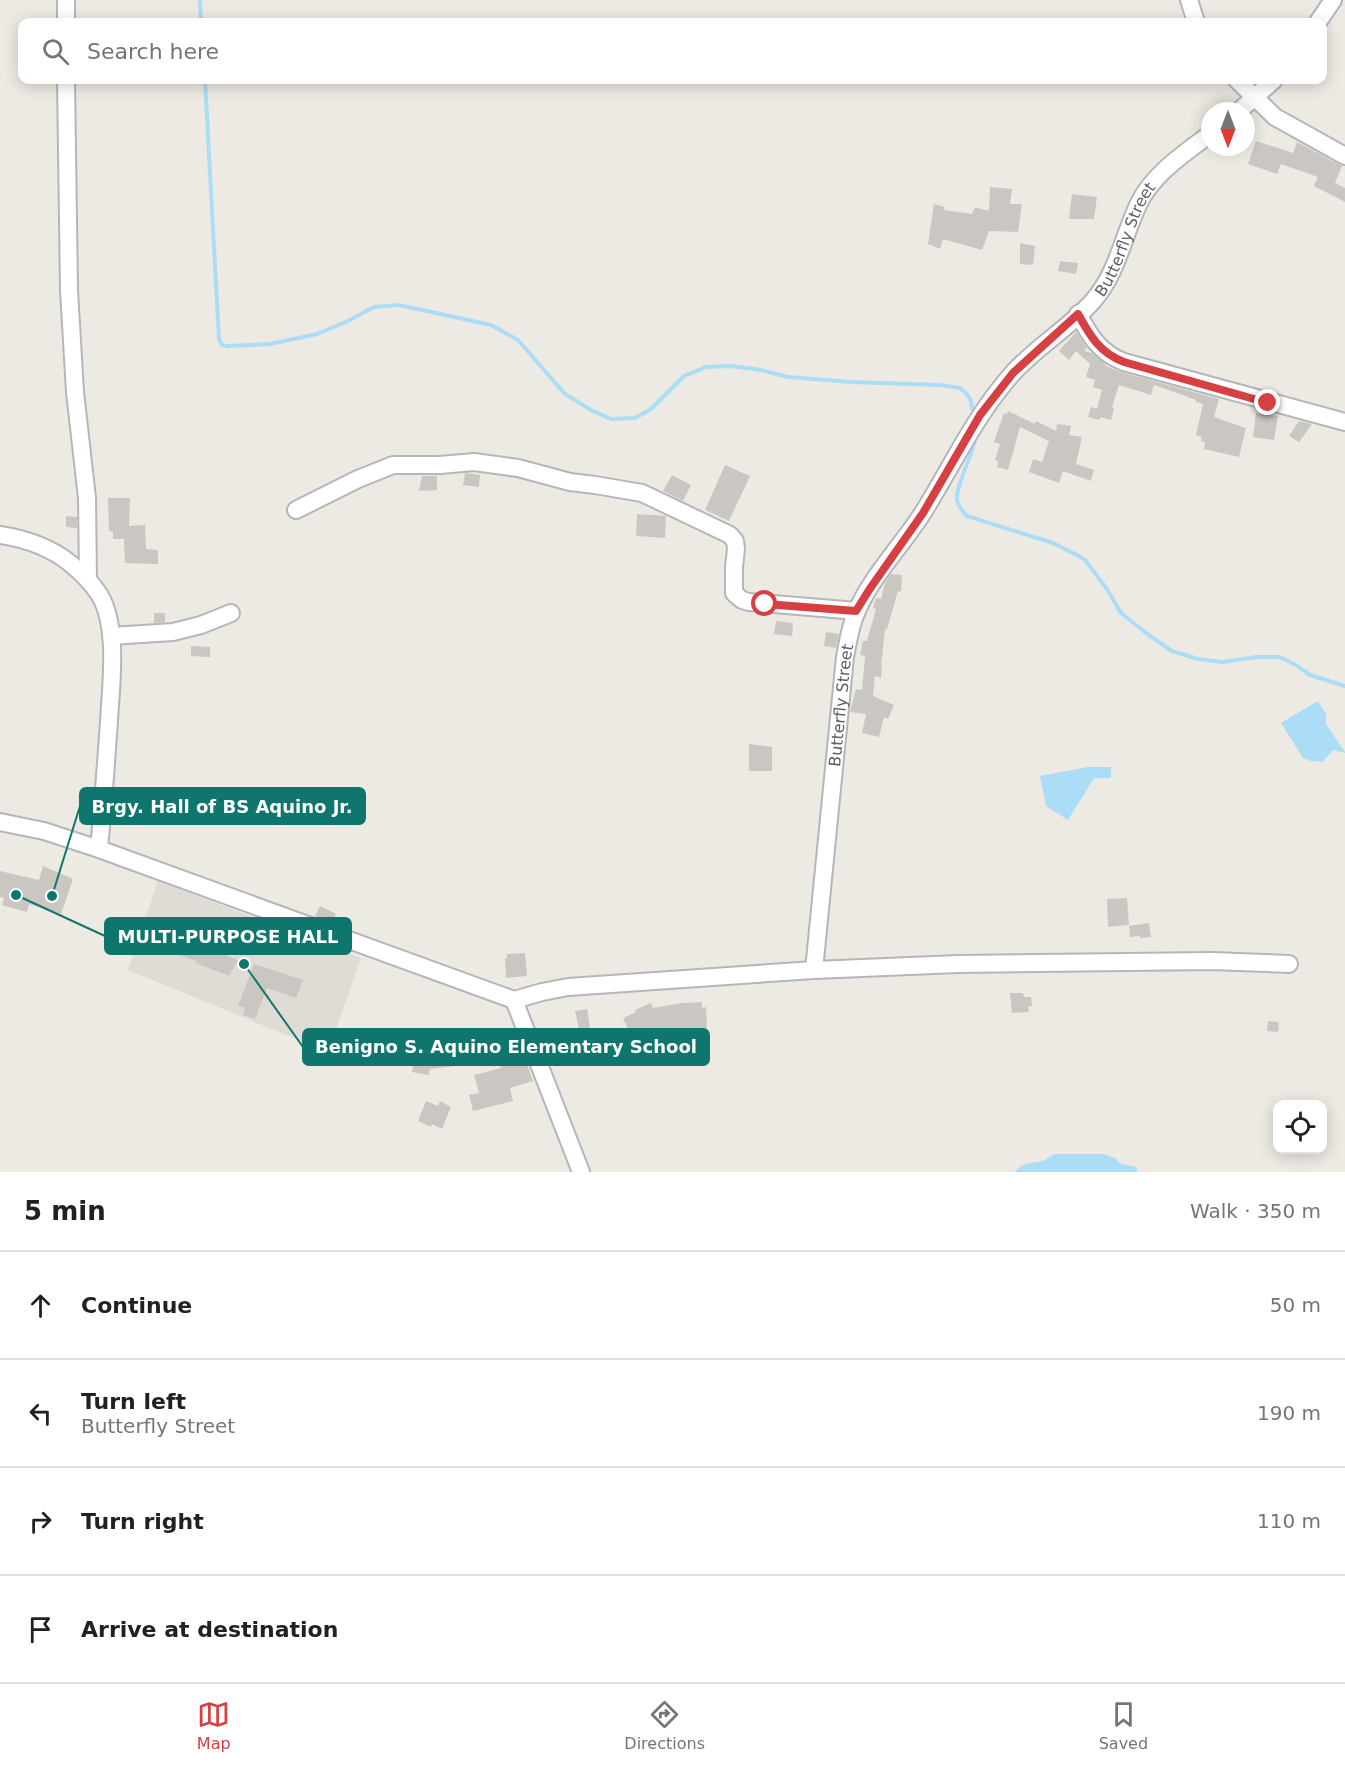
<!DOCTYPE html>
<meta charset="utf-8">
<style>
body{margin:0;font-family:"DejaVu Sans",sans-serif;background:#f6f6f6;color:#202124}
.controls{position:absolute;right:18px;bottom:18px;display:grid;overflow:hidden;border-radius:12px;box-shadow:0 3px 15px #0003}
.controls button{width:54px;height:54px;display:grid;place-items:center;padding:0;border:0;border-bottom:2px solid #e0e0e0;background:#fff;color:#202124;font:30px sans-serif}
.compass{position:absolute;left:1201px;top:102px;width:54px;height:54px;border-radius:50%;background:#fff;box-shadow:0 3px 15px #0003;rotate:180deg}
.stop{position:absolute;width:18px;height:18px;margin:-14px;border:4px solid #d74043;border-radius:50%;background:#fff}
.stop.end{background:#d74043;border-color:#fff;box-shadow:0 2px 6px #0008}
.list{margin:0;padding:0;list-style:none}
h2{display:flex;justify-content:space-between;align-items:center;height:78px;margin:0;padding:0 24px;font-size:26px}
h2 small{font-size:20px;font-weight:400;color:#757577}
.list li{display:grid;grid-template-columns:39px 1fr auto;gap:18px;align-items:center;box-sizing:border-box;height:108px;padding:0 24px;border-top:2px solid #e0e0e0}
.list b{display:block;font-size:22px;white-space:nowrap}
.list p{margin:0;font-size:20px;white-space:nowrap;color:#757577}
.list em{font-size:20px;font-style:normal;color:#757577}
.icon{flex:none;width:33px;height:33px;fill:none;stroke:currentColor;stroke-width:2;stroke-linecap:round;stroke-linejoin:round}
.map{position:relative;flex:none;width:1345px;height:1172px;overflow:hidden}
.search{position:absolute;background:#fff;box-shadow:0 3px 15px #0003;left:18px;right:18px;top:18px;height:66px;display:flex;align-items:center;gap:15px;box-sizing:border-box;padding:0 21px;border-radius:12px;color:#757577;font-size:22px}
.sheet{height:510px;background:#fff}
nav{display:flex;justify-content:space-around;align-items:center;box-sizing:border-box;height:84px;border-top:2px solid #e0e0e0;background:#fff;font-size:16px;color:#757577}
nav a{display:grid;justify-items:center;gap:3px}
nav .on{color:#d74043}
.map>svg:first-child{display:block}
.education{fill:#dfdbd5}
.water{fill:#abddf6}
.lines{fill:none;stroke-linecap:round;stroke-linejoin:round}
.stream{stroke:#abddf6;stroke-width:4}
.building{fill:#cac7c2}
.minor-casing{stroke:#b4b6b9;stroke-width:20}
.minor{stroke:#fff;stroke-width:16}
.route{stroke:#d74043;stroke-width:8}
.labels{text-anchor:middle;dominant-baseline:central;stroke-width:5;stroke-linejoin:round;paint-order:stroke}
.street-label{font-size:16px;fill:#5c5f63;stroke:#fff}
.leader{fill:none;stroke:#0f766e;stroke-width:2}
.callout-dot{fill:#0f766e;stroke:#fff;stroke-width:2}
.callout{fill:#0f766e;stroke:#0f766e;stroke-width:2}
.callout-label{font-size:18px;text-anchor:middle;font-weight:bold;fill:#fff}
</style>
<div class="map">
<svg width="1345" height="1172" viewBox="0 0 1345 1172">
<rect width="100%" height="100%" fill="#edeae4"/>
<path class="education" d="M158,881L361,958L328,1052L128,970Z"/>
<path class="water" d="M1318,701L1326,714V724L1345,752V753L1333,750L1322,762L1311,761L1303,758L1281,723Z
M1088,767H1111V778H1094L1068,820L1046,806L1040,776Z
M1054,1154H1103L1115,1158L1121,1164L1137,1167V1172H1015C1023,1161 1033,1164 1045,1160C1048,1158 1051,1156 1054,1154Z"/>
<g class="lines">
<path class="stream" d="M200,0L201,22
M205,80L219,339L222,345L227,346L270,344L317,334L348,321L374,307L399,305L491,325L518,340L565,394L591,410L611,419L635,418L651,409L684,376L706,367L730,366L761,370L788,377L851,382L940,385L960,388L967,394L971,401L972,409
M976,435C974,453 955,486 957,500C958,506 963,512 967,516L1053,543L1077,555L1085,560L1107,589L1121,613L1146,633L1172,651L1198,659L1223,662L1257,657H1280L1296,665L1310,675L1345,686"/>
</g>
<path class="building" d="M1256,141L1293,153L1297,142L1342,166L1335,183L1345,188V202L1314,186L1318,177L1281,164L1277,174L1248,164Z
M990,187L1012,189L1010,204H1022L1018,232L989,231L982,250L943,239L940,249L928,244L934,204L945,207L944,210L972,214L975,207L989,211Z
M1072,194L1097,197L1094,219H1069Z
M1020,243L1035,246L1033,265L1020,264Z
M1060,261L1078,263L1076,274L1058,271Z
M1076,332L1087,348L1084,351L1092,353L1106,365V366L1121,372L1219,399L1214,417L1246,428L1239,457L1204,449L1205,442L1201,441L1202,437L1196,435L1203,404L1196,402V400L1154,385L1151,395L1119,385L1112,407L1114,408L1111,420L1100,417V420L1088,417L1091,407L1097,409L1102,390L1093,387L1095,380L1086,377L1090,364L1076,351L1069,360L1059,351Z
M1008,411L1035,424L1036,421L1056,431L1057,424L1071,426L1069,435L1082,437L1076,464L1094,470L1091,481L1063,471L1059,483L1029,472L1033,459L1042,462L1049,441L1020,427L1008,470L997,467L998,461L995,460L1000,444L994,442L1004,413L1007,414Z
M1256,413L1278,416L1274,440L1253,437Z
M1299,421L1312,424L1299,442L1289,436Z
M725,465L750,476L729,521L705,510Z
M465,473L480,475L479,487L463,485Z
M672,475L691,485L683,501L663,491Z
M422,476H437V490L419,491Z
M108,498H130L129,526L145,525L146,549L158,550V564L125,563L124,539H113V532L109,531Z
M637,514L666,516L665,538L636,536Z
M66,516L77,517V528L66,527Z
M891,574L902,575L901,592L898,591L887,629H885L881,666L882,667L881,678L875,676L873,696L894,705L888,719L884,717L879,737L862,733L866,714L850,712L856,689L862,690L865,656L860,655L863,641H867L876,609L873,608L876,598L881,599L885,583Z
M154,613H165V622L154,623Z
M776,621L793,623L792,636L774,634Z
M826,632L839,634L836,648L824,646Z
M191,646L210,647V657L191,656Z
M749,744L772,747V771H749Z
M43,866L73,879L61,914L29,904L27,912L2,905L4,898L0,897V871L39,880Z
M1127,898L1129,925L1108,927L1107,899Z
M320,906L336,914L331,922L315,916Z
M1149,923L1151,937L1140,938V936L1130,937L1129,926Z
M162,930L238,960L229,976L196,963V961L156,946Z
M525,953L527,976L506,978L505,958H507V954Z
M254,964L303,980L296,998L267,988L255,1019L243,1015L245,1008L238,1006Z
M1010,993H1023L1024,997H1031L1032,1006L1028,1007L1029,1012L1012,1013Z
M702,1002V1008L706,1007L707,1033H668L669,1040L655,1041L654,1030L646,1034V1031L632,1037L623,1018L636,1012L635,1010L651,1003L653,1008L683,1003Z
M587,1009L590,1028L579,1030L575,1011Z
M1268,1021L1279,1022L1278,1032L1267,1031Z
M519,1042L533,1081L510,1088L513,1101L473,1111L469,1095L479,1093L474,1075L501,1068L496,1048Z
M449,1051L450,1054L461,1053L462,1062H465L464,1065L430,1069L429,1075L412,1072L415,1054L438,1058L437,1053Z
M426,1101L438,1106L440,1101L451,1107L442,1129L432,1124L431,1127L418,1121Z"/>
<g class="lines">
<defs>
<g id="minor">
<path d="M66,0V22"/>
<path d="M1189,0L1196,22"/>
<path d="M1318,22L1333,0"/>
<path d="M66,80L69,290L75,392L87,498L88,578"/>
<path d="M1237,80L1275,117L1345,156"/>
<path d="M1239,111L1274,80"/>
<path d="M1078,314C1090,336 1100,353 1124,362L1345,422"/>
<path d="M296,510L358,479L393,465H440L474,462L518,468L570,482L595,485L642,493L730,535L735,541L736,549L734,567V593L742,600L749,602L857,611"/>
<path d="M0,535C27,539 50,547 71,564C82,573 91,582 99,594C119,626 111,684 109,721C106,764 103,806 99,849"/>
<path d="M111,636L173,632L201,625L231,613"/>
<path d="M0,822L44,831L99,849L514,1000L542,992L568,987L814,970L958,964L1212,961L1289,964"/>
<path id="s1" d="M814,970L845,657C848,642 850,627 856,613C870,578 904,543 924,511C953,464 975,416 1012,374C1036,347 1069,328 1093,301C1118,272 1123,236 1139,203C1153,174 1185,153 1210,134"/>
<path d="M514,1000L581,1172"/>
</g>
</defs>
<use href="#minor" class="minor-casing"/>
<use href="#minor" class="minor"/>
</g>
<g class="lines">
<path class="route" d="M765,604L856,611L869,590L923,513L980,415L1013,373L1078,314C1090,336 1100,353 1124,362L1268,403"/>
</g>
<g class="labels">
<g class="street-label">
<text stroke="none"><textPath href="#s1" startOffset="825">Butterfly Street</textPath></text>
<text stroke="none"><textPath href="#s1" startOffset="266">Butterfly Street</textPath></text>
</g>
</g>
<path class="leader" d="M52 896L80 806M16 895L105 936M244 964L303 1047"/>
<g class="callout-dot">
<circle cx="52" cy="896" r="6"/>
<circle cx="16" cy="895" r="6"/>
<circle cx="244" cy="964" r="6"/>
</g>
<g class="callout">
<rect x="80" y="788" width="285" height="36" rx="6"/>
<rect x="105" y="918" width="246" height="36" rx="6"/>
<rect x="303" y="1029" width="406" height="36" rx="6"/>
</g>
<g class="callout-label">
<text x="222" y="813">Brgy. Hall of BS Aquino Jr.</text>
<text x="228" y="943">MULTI-PURPOSE HALL</text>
<text x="506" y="1053">Benigno S. Aquino Elementary School</text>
</g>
</svg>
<div class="controls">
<button><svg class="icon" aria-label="locate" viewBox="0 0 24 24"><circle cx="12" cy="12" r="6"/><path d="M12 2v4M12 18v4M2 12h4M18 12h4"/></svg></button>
</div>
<svg class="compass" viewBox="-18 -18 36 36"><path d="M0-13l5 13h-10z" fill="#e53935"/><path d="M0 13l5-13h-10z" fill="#757577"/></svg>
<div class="stop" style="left:765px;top:604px"></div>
<div class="stop end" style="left:1268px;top:403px"></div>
<div class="search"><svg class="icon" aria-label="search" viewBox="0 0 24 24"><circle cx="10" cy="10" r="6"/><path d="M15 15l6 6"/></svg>Search here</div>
</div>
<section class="sheet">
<h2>5 min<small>Walk · 350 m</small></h2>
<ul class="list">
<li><svg class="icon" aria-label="ahead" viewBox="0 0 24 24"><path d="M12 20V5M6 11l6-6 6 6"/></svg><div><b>Continue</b></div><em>50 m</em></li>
<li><svg class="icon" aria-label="left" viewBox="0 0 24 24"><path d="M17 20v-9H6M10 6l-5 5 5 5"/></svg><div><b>Turn left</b><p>Butterfly Street</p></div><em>190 m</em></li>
<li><svg class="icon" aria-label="right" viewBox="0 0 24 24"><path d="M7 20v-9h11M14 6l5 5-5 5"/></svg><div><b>Turn right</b></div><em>110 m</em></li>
<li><svg class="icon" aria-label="arrive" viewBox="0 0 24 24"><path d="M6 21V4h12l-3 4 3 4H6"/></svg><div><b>Arrive at destination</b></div></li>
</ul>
</section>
<nav>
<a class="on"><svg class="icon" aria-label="map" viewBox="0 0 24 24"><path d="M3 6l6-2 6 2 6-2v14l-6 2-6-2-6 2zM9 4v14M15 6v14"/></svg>Map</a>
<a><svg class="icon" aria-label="directions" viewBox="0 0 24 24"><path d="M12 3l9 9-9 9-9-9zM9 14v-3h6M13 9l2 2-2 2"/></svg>Directions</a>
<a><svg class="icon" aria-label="saved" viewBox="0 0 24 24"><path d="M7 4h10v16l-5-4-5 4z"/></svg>Saved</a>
</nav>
